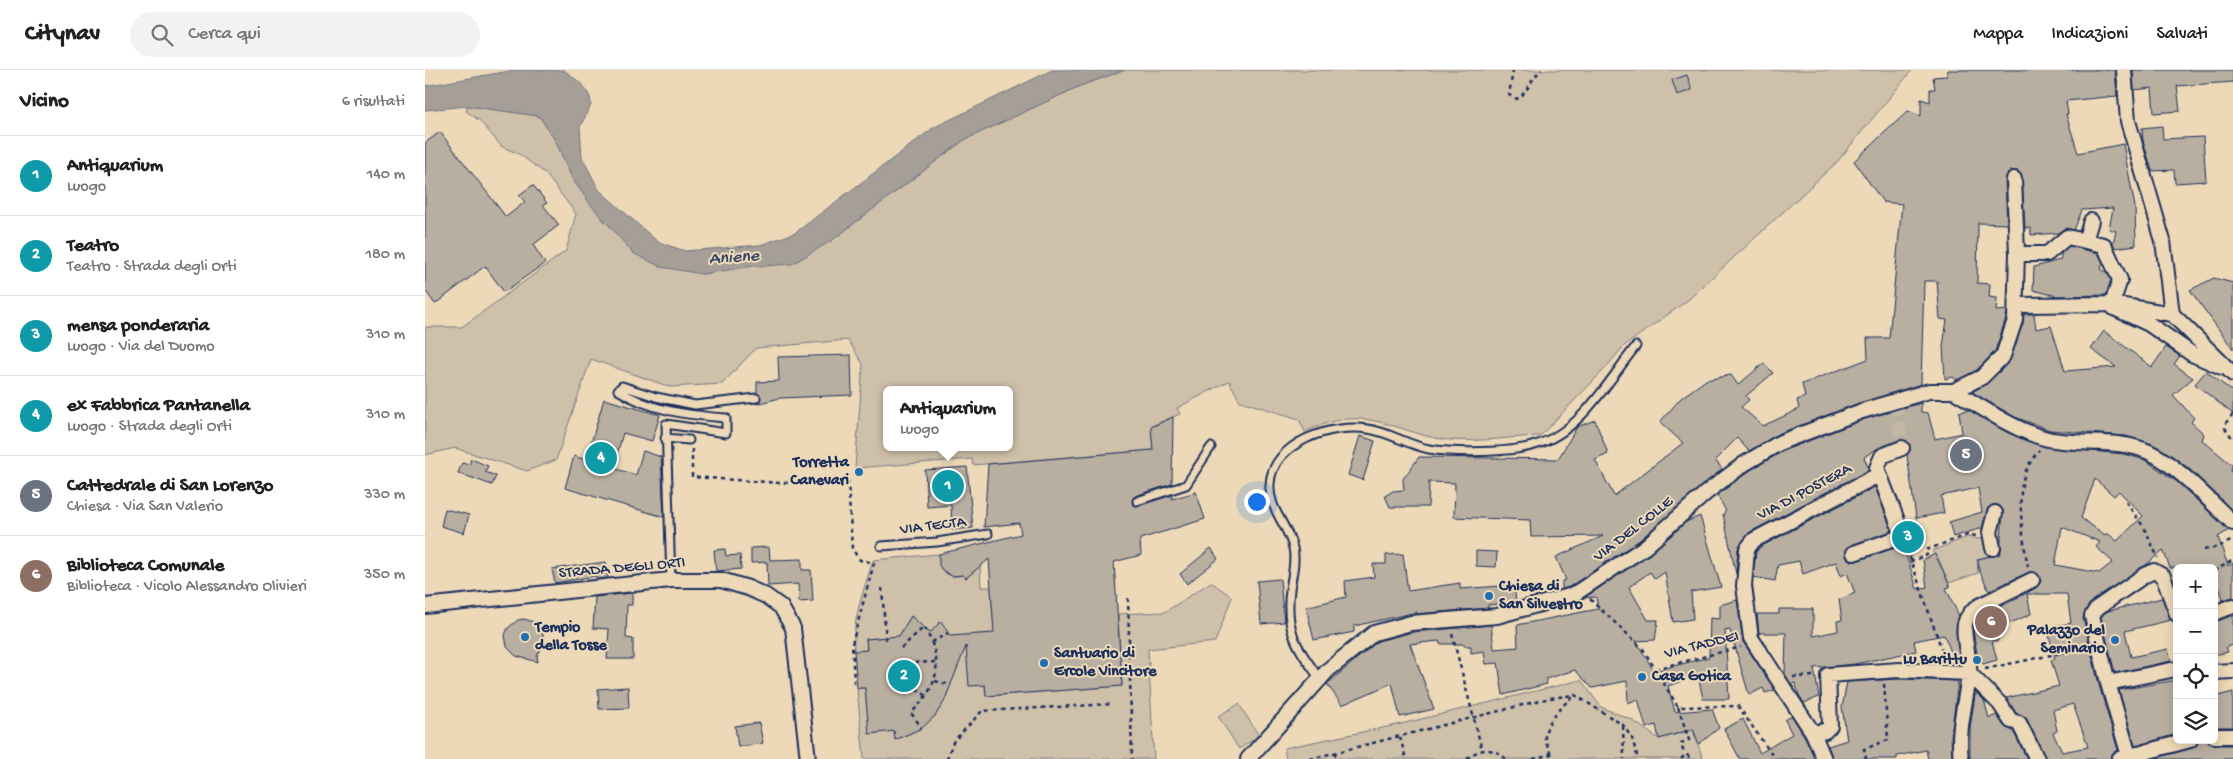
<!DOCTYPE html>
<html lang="it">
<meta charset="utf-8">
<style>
body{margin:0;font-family:"Gochi Hand",sans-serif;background:#f2f2f2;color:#202124}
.controls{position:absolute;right:15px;bottom:15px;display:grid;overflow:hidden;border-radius:8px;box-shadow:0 2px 12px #0003}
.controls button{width:45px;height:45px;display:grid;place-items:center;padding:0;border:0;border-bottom:1px solid #e0e0e0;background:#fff;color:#202124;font:25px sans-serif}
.you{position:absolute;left:831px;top:431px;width:18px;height:18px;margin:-12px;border:4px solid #fff;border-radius:50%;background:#1a73e8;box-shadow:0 0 0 8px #1a73e833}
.badge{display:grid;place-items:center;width:32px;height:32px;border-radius:50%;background:#1f6fb2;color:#fff;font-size:16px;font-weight:700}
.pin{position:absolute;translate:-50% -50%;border:2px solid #fff;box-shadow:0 1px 5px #0006}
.popup{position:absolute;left:458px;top:316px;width:130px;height:65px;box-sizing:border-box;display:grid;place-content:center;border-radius:8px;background:#fff;filter:drop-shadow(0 1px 4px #0005);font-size:16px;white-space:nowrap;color:#757577}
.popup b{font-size:19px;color:#202124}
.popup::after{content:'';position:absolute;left:50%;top:100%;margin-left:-10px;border:10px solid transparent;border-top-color:#fff}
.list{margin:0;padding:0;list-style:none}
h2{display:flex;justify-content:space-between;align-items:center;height:65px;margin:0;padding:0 20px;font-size:21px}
h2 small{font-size:16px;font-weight:400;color:#757577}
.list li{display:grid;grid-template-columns:32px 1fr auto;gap:15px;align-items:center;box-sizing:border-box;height:80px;padding:0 20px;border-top:1px solid #e0e0e0}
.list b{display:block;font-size:19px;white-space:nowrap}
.list p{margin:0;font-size:16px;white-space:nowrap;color:#757577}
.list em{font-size:16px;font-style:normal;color:#757577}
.icon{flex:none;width:28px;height:28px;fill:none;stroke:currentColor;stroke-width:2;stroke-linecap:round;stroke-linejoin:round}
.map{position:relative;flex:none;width:1808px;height:689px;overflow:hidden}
header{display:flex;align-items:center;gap:30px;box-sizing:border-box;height:70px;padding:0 25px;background:#fff;border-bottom:1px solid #e0e0e0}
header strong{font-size:24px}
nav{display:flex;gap:28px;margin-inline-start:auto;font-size:18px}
.search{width:350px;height:45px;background:#f2f2f2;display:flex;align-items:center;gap:12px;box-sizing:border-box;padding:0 18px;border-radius:28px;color:#757577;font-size:19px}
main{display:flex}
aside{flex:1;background:#fff}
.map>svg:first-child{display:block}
.green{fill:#cfc0aa;stroke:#757884;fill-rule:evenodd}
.water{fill:#a59f98;stroke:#6e7281}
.building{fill:#b9afa1;stroke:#1b2f5e;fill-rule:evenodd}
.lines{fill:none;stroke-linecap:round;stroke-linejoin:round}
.street-tunnel{stroke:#c3b7a5;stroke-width:14;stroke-dasharray:14 7;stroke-linecap:butt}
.lane-casing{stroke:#1b2f5e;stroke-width:11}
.street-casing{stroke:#1b2f5e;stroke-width:18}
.path{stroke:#1b2f5e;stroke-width:2.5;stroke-dasharray:4 4;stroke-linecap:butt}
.lane{stroke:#edd9b7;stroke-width:7}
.street{stroke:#edd9b7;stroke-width:14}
.poi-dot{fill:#1f6fb2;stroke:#edd9b7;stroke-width:2}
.labels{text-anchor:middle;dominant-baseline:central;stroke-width:4;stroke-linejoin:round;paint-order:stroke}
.poi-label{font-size:16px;font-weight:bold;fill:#1b2f5e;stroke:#edd9b7;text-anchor:start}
.street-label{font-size:16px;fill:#1b2f5e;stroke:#edd9b7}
.water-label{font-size:18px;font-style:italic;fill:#37456a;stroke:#edd9b7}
</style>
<header>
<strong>Citynav</strong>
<div class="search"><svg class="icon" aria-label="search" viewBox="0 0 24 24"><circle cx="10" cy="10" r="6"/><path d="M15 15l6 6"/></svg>Cerca qui</div>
<nav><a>Mappa</a><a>Indicazioni</a><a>Salvati</a></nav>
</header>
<main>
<aside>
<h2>Vicino<small>6 risultati</small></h2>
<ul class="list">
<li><span class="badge" style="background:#0f9aa8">1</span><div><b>Antiquarium</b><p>Luogo</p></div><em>140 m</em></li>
<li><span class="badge" style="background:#0f9aa8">2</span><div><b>Teatro</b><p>Teatro · Strada degli Orti</p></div><em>180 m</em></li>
<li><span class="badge" style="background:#0f9aa8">3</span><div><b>mensa ponderaria</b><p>Luogo · Via del Duomo</p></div><em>310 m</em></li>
<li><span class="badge" style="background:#0f9aa8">4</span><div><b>ex Fabbrica Pantanella</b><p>Luogo · Strada degli Orti</p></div><em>310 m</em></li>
<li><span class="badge" style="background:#6b7280">5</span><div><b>Cattedrale di San Lorenzo</b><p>Chiesa · Via San Valerio</p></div><em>330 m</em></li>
<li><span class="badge" style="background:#8d6e63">6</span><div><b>Biblioteca Comunale</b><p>Biblioteca · Vicolo Alessandro Olivieri</p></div><em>350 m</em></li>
</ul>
</aside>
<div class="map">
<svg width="1808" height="689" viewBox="0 0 1808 689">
<rect width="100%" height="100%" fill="#edd9b7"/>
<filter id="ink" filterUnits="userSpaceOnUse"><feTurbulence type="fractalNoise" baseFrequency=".02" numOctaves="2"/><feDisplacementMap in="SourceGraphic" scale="10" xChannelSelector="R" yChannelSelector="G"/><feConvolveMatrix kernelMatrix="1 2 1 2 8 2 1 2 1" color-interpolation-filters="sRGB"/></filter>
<g filter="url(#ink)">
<path class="green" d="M700,0H1487L1412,92L1263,230L1199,276L1178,301L1115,366C1086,367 1056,372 1027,370C992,369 959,346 923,349C908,350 893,356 880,362L874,349L815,331L804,311L752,338L755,344L726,356L728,380L548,395L547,389L430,398L438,294L423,270L331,278L297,314L245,317L166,289L131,390L102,401L30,378L0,385V257H37L141,181L151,144L120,103L94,84L76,76L55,51L41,41L43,36L114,46L130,70L148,110L179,151L277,204L321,197L406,171L539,70L655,16ZM462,320H584V377H462Z
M1564,466L1567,485L1552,489L1553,503L1524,513L1513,488L1507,481L1542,467L1554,469Z
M514,484C514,499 521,510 538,505L541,508L555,496L556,517H566L568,550L590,549V613L558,564L540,565L560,615L561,626L697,616L693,544L740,542L786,512L807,527L790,572L723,579L729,689H439L432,619L440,618L445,663L469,661L470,670C506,656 522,638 528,599L505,564L486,546L474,566L441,569L442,580L429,581C427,549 439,520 448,490Z
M1156,610L1176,637L1207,650L1234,669L1268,660L1278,689H861L859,678L972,655Z
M814,634L834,666L814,679L793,646Z"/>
<path class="water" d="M90,0H139L158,15L165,27L166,35L155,57L157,87L174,120L233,172L260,181L335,175L370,163L508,58L627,0H700L655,16L539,70L406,171L367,194L321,197L277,204L236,197L208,183L166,135L148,110L130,70L114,46L43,36L0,40V16Z"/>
<path class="building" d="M1523,0H1690L1692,26L1641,31L1643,44H1641L1653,83L1698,74L1710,137L1711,175L1690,178L1688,173L1691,161L1684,159L1688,138L1657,140L1649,160L1640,158L1633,163L1606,165V158H1600L1597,105L1593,101H1585L1580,109L1582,154L1553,153L1552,213L1565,214L1564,227L1572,228L1571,241L1582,240L1581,248L1570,281L1552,300L1532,310L1528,307L1520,309L1518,276L1522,250L1515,249L1512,211H1499L1496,314L1434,333L1353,364L1324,381L1312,368L1290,390L1297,399L1215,470L1144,517L1137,519V511L1141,510L1131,487L1178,466L1106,467L1105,450L1029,447L1030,413L1004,412L1003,437H965L960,426L968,421L979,420L978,409L994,387L1133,389L1152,357L1170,350L1183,384L1170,390L1189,426L1258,373L1235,352L1256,328L1281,310L1306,305L1313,315L1339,293L1348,303L1321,326L1324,330L1316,337L1338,356L1374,339L1372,330L1380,327L1377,314L1443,289L1442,268H1464L1477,134L1458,132L1429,91L1483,41L1496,46V29L1505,32V19H1510L1508,7L1522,6Z
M1708,0H1808V12L1752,16L1755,41L1729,43L1727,18L1709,20Z
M1262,5L1267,20L1252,25L1247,10Z
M1737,56L1738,69L1778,67L1781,111L1750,113L1749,100L1727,101L1718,70L1717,58Z
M15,62L81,147L100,132L94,125L108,115L122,133L118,135L134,155L108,175L120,193L79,222L60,196L10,234L0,220V73Z
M1644,176L1673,183L1678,193L1676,199L1682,203L1686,210L1681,225L1632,226L1608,220L1609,197L1635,190L1637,182Z
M1789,208L1808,213V279L1765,220Z
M1599,244H1609L1611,259L1626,256L1640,301L1691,297L1666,279L1679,261L1727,297L1741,277L1755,286L1749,294L1768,308L1748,325L1769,348L1766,352L1779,364L1777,370L1807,395L1806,401L1808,404V441L1762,397L1727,374L1701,366L1625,360L1590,347L1547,322L1563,313L1584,292L1598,253Z
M426,285L427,325L355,328L331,334L336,328L332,323V312L354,311L353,287Z
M1781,301L1808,322V344L1770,314Z
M179,329L235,345L227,371L198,363L188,398L211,405L218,381L236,387L239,447L140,418L149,386L161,390Z
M1496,333V342L1503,343L1510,369L1537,363L1534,342L1544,340L1583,363L1621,377L1699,384L1720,390L1751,411L1804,460L1793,467L1803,496L1808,493V527L1798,530L1795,519L1789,520V498H1745L1738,480L1721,495L1667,531L1660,541L1658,548L1674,615L1693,680L1688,683L1685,689H1621L1602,649L1591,643L1581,628L1634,616L1626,590L1630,589L1622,557L1646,553L1642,524H1602L1606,544L1572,559L1573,571H1567L1572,590L1558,594L1552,584L1548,560L1552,549L1611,518L1616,511L1615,507L1611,503L1604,502L1564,521L1554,500L1553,489L1575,484L1578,440L1573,435H1567L1562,440L1557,458L1528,467L1524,452L1557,442L1553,418L1516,426L1519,443L1491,448L1482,385L1485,375L1482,371L1474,370L1453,378L1439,387L1444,400L1325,462L1313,478L1311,504L1298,444L1301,441L1292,425L1324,401L1360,380L1440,349ZM1670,409L1689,426L1694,421L1718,446L1692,471L1682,463L1680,465L1656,448ZM1637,457L1675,472L1671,477L1688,492L1674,503L1630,495ZM1648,634L1663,677L1637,682L1628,663L1632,661L1628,640Z
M748,347L747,414L710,426L707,432L713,436L747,425V429L771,422L780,449L715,469L716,485L689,492L697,616L561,626L560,615L544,616L541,576L519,632L510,646L497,658L470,670L469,661L444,664L440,618H432L429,581L442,580L441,569L474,566L486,546L505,563L516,551L525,566L569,563L564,489L541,508L538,505L527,506L517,500L514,495V484L596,464L594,453L559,457L563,394L728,380L726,357Z
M935,366L950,371L938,410L923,405Z
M46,389L63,396L60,402L71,406L67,415L33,403L37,393L44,395Z
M542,397L548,458L527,460L526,435L502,437L500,400Z
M1450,417L1467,461L1426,475L1421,481V486L1424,490L1431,491L1478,475L1492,519L1502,517L1498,490L1510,484L1519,503L1525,517L1521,518L1534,546L1531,560L1535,594H1531L1519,565L1489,571L1491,581L1430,594L1389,598L1394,627L1379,633L1374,625L1370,613L1366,614L1360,604L1361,563H1334L1332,544H1354V539H1388V566L1413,561L1412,551L1417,550L1414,530L1430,523L1422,503L1416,506L1411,492L1378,504L1374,491L1353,495L1350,511L1328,507L1331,482L1335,477Z
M20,439L44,445L39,463L16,456Z
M1275,446L1296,517L1266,522L1268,549L1248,552L1240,502L1230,509L1225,502L1204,517L1223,550H1233L1230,570L1211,571L1229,601L1284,587L1285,548L1295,549V535L1312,530L1318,572L1350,620L1340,623L1338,618L1324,625L1305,560L1300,561L1304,629H1278L1273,605L1243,616L1250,642L1287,639L1294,658L1274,674L1268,659L1234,669L1231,655L1221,658L1213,629L1203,633L1202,611L1167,618L1150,600L1121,609L1122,614L1078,625L1073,593L1061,594L1059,581L1046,583V576H1039V574H1015L1014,571L985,574L1009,639L975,647L967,613L917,635L902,614L953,571L988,562L1066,555L1069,579L1093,577L1092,555L1173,539L1171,527L1159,528L1225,484L1261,452Z
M344,477L345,490L377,489V500H386L388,531L374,532L373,514L343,516L342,492L326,493V478Z
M786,478L793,489L762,514L755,504Z
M300,479L301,486L315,485L316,499L291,501L289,480Z
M1051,481L1072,482L1071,497L1051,496Z
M978,484L983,521L1035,513V519L1089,515L1091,532L1063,535V538L990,544L992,542L929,556V562L889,570L881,537L921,527L920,511L949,507L948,494H961V485Z
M181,492L183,508L171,509V506L130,513L127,499Z
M855,509L859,552L836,554L832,511Z
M207,523V535H202L201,568L208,569V589H182L184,559L168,558L170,527Z
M1737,528L1746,550L1700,561L1706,587L1743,579L1746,591L1690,603L1676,548L1678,544L1683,541Z
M1808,545V575L1801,577L1803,582L1789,585V552Z
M99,549L112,553L118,564V576L112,586L113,592L91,586L82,577L80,565L83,558L93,550Z
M1474,609L1533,611L1526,666L1527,689H1503L1501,680L1472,686V689H1408L1403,676L1422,670L1417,637L1422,612Z
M1752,610V664L1710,676L1694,620Z
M203,617L204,638L174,639L173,619Z
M1808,622V657H1789V627Z
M1553,624L1559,630L1564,648L1572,645L1579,656L1588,661L1602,689H1545V658L1550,625Z
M1367,646L1380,667L1390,689H1315L1299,659L1318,649L1335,683L1367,664L1360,650Z
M334,653L338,673L313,677L310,656Z
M1774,670H1781L1789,675H1808V689H1728L1767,678L1771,676Z"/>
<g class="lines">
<path class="street-tunnel" d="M1471,331L1477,378"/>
<defs>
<path id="lane" d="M240,368L264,370
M712,431L761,415L786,377
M456,476L512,472L563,464
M246,510L241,354L301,363V348C262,345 226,341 193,320L197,316L231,327L270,335L331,328
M895,609C871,576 860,561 865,519C867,506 871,491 868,478C863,455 843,439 845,414C847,372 908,353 943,359C964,362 983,375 1004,379C1030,383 1085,383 1110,375C1156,362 1183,311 1211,276"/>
<path id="street" d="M1699,0L1703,51L1738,171L1747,244
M1660,171L1666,151
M1592,184H1622L1642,167L1679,175L1695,210L1687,234
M1592,235L1687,234L1747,244L1808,304
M1689,238L1724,254L1767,284L1797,297
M1529,321C1558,338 1590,361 1623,369C1656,376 1694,368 1724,382C1751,394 1786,432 1808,453
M1568,478L1565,462L1570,443
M1429,483L1478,466L1452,398L1457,386L1477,378
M0,536L246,510H296L323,518L341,526L356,537L368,558L383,689
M1789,543L1808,536
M1789,602L1808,601
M1683,613L1751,599
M1388,663L1400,661L1405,656L1403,605L1474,600L1544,603L1575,634L1586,651L1594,653L1612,689
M1789,666H1808
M1704,686L1683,613L1667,546L1672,538L1720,505L1729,501L1738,506L1752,544
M823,689L903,600L949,563L986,553L1072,546L1148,525L1220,477L1282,422L1319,394L1356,372L1437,341L1504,321H1529L1557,307L1578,286L1590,250L1592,184L1589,109
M1399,689L1388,663L1326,568L1319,516L1322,479L1329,470L1453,405
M1536,689C1532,659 1541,633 1544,604C1546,588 1537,570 1540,554C1542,546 1547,540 1554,536L1607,510
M1694,689L1765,670"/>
</defs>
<use href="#lane" class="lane-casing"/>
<use href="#street" class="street-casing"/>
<path class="path" d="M1088,0L1084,25L1092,29C1104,22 1105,8 1117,0
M1808,344L1800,354V358L1808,369
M267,379V407L356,413L423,411L427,479L435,490L449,493L427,574L429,613L431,612
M1701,432L1720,459L1733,488
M1482,479L1520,589
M1779,480L1793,477L1808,470
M1485,492L1502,485L1501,480L1542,465L1553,466
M1603,497C1599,477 1593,434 1597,415C1599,401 1606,390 1614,380
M1789,501L1808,490
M457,518L461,571
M703,528L707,689
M1165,529L1218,579L1253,637L1313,636L1350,689
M1027,564L1057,680
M507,572L523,563
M476,578L499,557C519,592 515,615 486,643L497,658
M482,593L512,592
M1230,599L1316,577
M1560,599L1660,578
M1368,607L1390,606
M478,610L502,626
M510,611L526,615
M1253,637L1264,670L1256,673L1259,684
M1198,656L1199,689
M975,667L981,689
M908,683L915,689
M1126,684C1124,679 1121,673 1120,669C1119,653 1138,635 1148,626
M522,689L528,672L557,641L688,634
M885,689L1125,628L1150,625L1198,655L1207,668L1213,689
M1042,689C1054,677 1070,677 1081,689
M1108,689L1126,684L1130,689
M1256,689L1261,684L1266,689
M1441,689L1439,679L1463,670L1459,614"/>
<use href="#lane" class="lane"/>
<use href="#street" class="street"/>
</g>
</g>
<g class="poi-dot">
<circle cx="434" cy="402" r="5"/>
<circle cx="1064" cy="526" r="5"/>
<circle cx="100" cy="567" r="5"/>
<circle cx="1690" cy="570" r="5"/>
<circle cx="1552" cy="590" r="5"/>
<circle cx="619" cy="593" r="5"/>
<circle cx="1217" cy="607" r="5"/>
</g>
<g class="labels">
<g class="poi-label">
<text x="424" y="393" text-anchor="end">Torretta<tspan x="424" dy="18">Canevari</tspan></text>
<text x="1074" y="517">Chiesa di<tspan x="1074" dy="18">San Silvestro</tspan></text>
<text x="110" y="558">Tempio<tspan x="110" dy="18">della Tosse</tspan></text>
<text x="1680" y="561" text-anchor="end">Palazzo del<tspan x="1680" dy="18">Seminario</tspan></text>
<text x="629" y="584">Santuario di<tspan x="629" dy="18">Ercole Vincitore</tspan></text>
<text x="1542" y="590" text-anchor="end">Lu Barittu</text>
<text x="1227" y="607">Casa Gotica</text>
</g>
<g class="street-label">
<text transform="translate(1380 423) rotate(-28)">VIA DI POSTERA</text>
<text transform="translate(508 457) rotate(-7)">VIA TECTA</text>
<text transform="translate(1209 460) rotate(-38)">VIA DEL COLLE</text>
<text transform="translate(197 499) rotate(-5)">STRADA DEGLI ORTI</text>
<text transform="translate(1277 576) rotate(-14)">VIA TADDEI</text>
</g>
<g class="water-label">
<text transform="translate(309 188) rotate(-4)">Aniene</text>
</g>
</g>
</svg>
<div class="controls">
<button>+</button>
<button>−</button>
<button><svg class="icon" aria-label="locate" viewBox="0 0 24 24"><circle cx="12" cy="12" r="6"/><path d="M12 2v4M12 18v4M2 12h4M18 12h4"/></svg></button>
<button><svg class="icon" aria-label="layers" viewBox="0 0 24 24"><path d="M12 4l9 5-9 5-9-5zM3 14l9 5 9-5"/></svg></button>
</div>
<div class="you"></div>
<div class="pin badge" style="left:523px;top:416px;background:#0f9aa8">1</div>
<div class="popup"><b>Antiquarium</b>Luogo</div>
<div class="pin badge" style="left:479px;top:606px;background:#0f9aa8">2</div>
<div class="pin badge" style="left:1483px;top:467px;background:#0f9aa8">3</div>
<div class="pin badge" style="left:176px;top:388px;background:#0f9aa8">4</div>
<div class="pin badge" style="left:1541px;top:385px;background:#6b7280">5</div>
<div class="pin badge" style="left:1566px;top:552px;background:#8d6e63">6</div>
</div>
</main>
